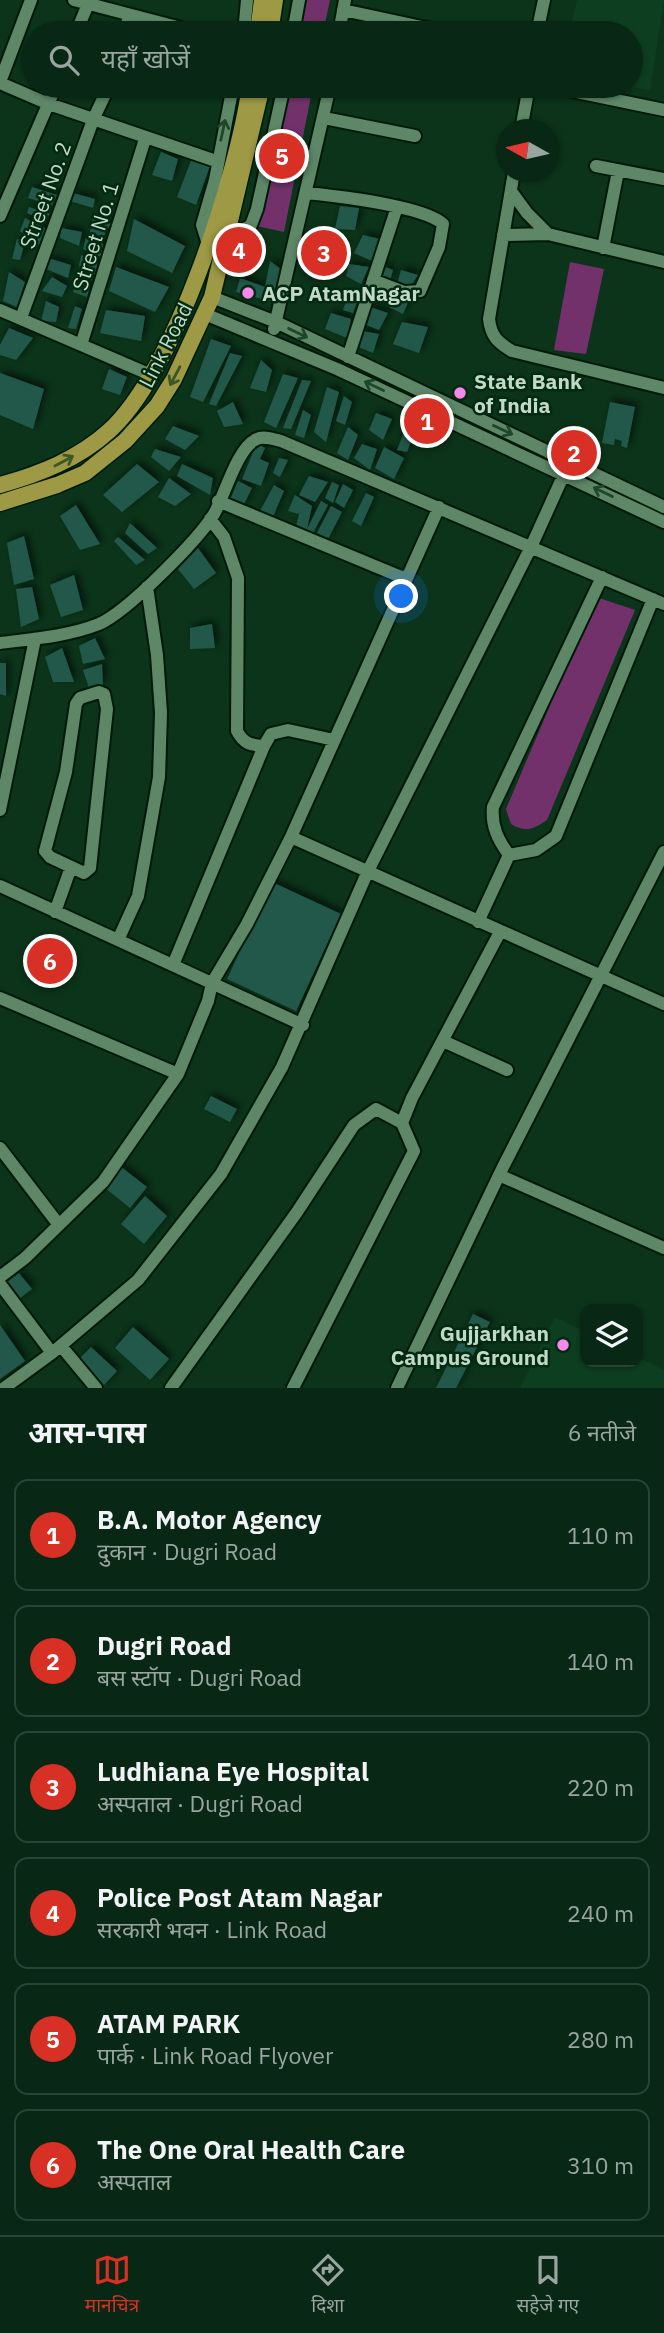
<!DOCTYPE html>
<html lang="hi">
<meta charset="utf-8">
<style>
body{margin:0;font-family:"IBM Plex Sans","Noto Sans Devanagari",sans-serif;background:#163322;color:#f1f3f6}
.controls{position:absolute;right:21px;bottom:21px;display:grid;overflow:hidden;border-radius:14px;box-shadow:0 2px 5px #0004}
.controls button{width:63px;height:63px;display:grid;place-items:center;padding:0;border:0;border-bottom:2px solid #294434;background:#082714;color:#f1f3f6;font:35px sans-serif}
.compass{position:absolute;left:496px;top:119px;width:63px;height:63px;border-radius:50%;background:#082714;box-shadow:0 2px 5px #0004;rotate:278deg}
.you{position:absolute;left:402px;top:597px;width:24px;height:24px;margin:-18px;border:5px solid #fff;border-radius:50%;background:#1a73e8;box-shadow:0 0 0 10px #1a73e833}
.badge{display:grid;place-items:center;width:46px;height:46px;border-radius:50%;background:#d93025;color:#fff;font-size:23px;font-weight:700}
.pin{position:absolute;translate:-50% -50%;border:4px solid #fff;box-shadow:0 2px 7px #0006}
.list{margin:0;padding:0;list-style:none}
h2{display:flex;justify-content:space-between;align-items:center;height:91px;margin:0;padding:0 28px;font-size:30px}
h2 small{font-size:23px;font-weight:400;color:#98a5a0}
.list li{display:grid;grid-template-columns:46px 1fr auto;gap:21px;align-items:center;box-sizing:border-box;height:112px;margin:0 14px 14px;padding:0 14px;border:2px solid #294434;border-radius:14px}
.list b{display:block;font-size:26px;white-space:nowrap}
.list p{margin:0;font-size:23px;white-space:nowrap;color:#98a5a0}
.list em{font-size:23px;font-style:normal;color:#98a5a0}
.icon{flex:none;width:38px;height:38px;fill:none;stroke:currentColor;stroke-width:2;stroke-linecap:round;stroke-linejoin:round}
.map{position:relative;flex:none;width:664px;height:1388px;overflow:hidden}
.search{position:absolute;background:#082714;box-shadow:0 2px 5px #0004;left:21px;right:21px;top:21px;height:77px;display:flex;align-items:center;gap:18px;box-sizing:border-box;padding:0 24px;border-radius:38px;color:#98a5a0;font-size:26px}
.sheet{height:847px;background:#082714}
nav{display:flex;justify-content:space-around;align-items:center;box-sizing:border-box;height:98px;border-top:2px solid #294434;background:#082714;font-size:19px;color:#98a5a0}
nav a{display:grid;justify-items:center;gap:4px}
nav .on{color:#d93025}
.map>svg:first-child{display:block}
.built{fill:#0d3e20}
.green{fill:#73316b}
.building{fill:#20594a;filter:url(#shadow)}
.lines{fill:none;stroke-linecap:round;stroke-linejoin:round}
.minor-casing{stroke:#001a07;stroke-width:16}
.major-casing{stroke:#001a07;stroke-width:19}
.minor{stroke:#5e8768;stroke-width:12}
.major{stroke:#9d9944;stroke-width:16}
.oneway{stroke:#1d462b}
.oneway2{stroke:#3f5625}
.poi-dot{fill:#f888ea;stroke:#012a11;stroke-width:2.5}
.labels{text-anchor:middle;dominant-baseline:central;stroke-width:5;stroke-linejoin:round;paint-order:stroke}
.street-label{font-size:21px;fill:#c3d9c8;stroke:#012a11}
.poi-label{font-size:21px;font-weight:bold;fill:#c3d9c8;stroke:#012a11;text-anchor:start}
</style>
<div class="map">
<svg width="664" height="1388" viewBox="0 0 664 1388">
<defs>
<filter id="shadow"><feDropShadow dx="3.5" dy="-3.5" stdDeviation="3.5" flood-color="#0009"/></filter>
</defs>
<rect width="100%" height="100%" fill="#0b341a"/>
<path class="built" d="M577,0H664L650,90L624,86H631V33H569Z
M555,1317L585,1332V1362H638V1357L664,1370V1388H520Z"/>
<path class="green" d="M295,0H330L323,33H288Z
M278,86H313L284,232L252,225Z
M570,262L604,269L586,354L554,350Z
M596,597L635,610L547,820C534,829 525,833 511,824L506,809Z"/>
<path class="building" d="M161,152L178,159L172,181L152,175Z
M192,158L210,166L196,205L177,197Z
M32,187L57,195L52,205L28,198Z
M73,193L95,199L93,208L70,201Z
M340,206L359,208L355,230L335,229Z
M29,207L50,214L43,220L27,213Z
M25,218L47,229L39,245L20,231Z
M93,218L111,224L103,237L90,232Z
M134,219L185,246L172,273L127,251Z
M61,228L82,232L79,246L60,238Z
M363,235L380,239L372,261L354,253Z
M86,237L103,244L101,257L83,249Z
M317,238L343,243L338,270L312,265Z
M17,239L25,242L20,260L12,259Z
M81,255L98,261L95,274L79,266Z
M48,258L71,265L68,278L46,269Z
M270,261L282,270L273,302L236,292L240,278L265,287Z
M349,264L369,267L361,284L346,276Z
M383,266L393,270L390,281L379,277Z
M116,267L169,287L155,312L109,291Z
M401,270L418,275L410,287L397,285Z
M9,272L25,282L17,307L3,301Z
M52,277L67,286L62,297L42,291Z
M76,282L90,287L87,297L73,292Z
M375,287L386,291L385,303L373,297Z
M349,293L358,299L353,313L343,310Z
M394,294L410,298L403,314L389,307Z
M46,301L59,307L56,322L41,321Z
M75,306L82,309L76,329L68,328Z
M370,307L388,313L379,330L364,324Z
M106,310L145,316L141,341L100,333Z
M331,313L351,319L347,338L325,329Z
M402,322L428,327L419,353L393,344Z
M9,328L33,338L16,360L0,355V345Z
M362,331L379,334L373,353L356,346Z
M211,339L231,346L203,402L190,397Z
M230,353L242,356L216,406L209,404Z
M261,360L272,370L266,392L250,388Z
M109,369L127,377L120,395L102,389Z
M0,373L44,389L33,429L0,415Z
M283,374L298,378L276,428L264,422Z
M302,380L311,381L291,429L283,428Z
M327,387L339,392L326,442L314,432Z
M344,396L352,402L345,425L336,421Z
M233,402L243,424L224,427L217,411Z
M610,402L635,407L627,448L621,446L622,441L615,439L614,445L602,443Z
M303,410L311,415L304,438L295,435Z
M376,413L392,419L383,440L369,430Z
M407,425L416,429L407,452L397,450Z
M173,426L199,436L185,450L165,439Z
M348,427L358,435L348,460L337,453Z
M257,443L265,448L260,459L269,463L261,486L242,479Z
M362,444L377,449L370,470L354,458Z
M384,447L404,458L394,479L375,468Z
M155,449L181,457L169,471L151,457Z
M279,458L288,460L280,477L273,473Z
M137,464L159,482L122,512L103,495Z
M182,464L213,478L210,495L177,476Z
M309,476L328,482L315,502L299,495Z
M169,478L191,494L175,506L158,497Z
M238,481L252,488L243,506L230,500Z
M332,482L339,485L333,503L325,498Z
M343,484L353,490L344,508L335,502Z
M274,485L284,491L272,519L260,511Z
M366,493L374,497L361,526L352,521Z
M295,495L312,506L307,529L321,501L328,505L313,533L296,526L299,514L288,511Z
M76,505L100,544L80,550L60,516Z
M331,506L342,512L328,539L317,533Z
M130,523L157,548L148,554L125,533Z
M24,536L34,579L14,585L7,543Z
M118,537L145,560L136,565L114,541Z
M198,548L216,573L194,589L178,569Z
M74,575L83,610L61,617L50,585Z
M32,587L39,619L21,627L16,589Z
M212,624L215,648L190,649V628Z
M95,638L105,659L83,664L79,646Z
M62,648L74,682H53L45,657Z
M0,663H6V696L0,694Z
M102,664L103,685L89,688L83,670Z
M272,882L341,914L296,1011L227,979Z
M50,943L62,948L51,974L39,969Z
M211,1096L237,1109L230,1122L204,1109Z
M120,1166L147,1187L130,1208L104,1187Z
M145,1196L167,1216L144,1244L121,1224Z
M19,1273L32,1289L16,1301L3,1285Z
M473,1314L490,1322L456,1388H436Z
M0,1325L25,1361L0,1379Z
M133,1327L169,1359L150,1380L115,1348Z
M91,1347L117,1371L104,1385L78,1360Z"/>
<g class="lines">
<defs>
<path id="minor" d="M74,0L200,33
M343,10L450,33
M76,33L88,4
M125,33L129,15
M244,33L247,0
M293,33L299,0
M339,33L345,0
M537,33L544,0
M0,82L31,0
M0,83L49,104L216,161
M548,86L664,110
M324,118L415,136
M521,130L529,86
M596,166L664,179
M514,172L489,319C491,336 497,342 512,351L664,388
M511,191L527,213L548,234
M307,193C336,196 423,206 443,224L439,247L420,291L404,292L373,280
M0,216L56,86
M503,235L548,234L664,262
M225,241L251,225L257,209L284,86
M208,244L202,225L215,180L233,86
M603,248L618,171
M212,297L276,322L664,507
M0,310L151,375
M205,314L337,369L664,522
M21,318L93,120L109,86
M274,329L330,86
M81,345L145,139
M348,357L397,207
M218,501L406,579
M210,519L224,537L238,578L237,731C244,744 250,745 264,746L271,734L288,730L334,740
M0,643C32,639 69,636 99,624C127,612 198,540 214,514C224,497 237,449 255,440C262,435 273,439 281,441L664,604
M99,692L104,694L107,709L90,868L84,873L50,857L45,851L66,772L76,704L80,698Z
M0,810L35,639
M291,837L664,1004
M509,855C498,840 491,826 493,807L602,577
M0,886L303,1025
M55,912L71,867
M478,922L509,855L536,850L556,836L653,599
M118,940L138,896L159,777L161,713L157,655L147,587
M173,965L264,746
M0,998L178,1074
M443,1041L507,1070
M402,1123L412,1098L500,932
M0,1148L59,1225
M499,1175L664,1248
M0,1277L25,1258L103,1182L178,1074L208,1001L212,983L247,924L291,837L439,507
M0,1284L52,1353
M61,1346L96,1388
M4,1388L52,1353L138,1280L221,1174L282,1067L368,871L531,547L570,461
M171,1388L297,1212L354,1125L376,1109L402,1123L414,1151L293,1388
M397,1388L502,1169L664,852"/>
<path id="major" d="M258,33L262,0
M270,33L275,0
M0,485C40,474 78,459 109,431C176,370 237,176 250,86
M0,503L57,485L85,473L125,441L157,406L174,379L212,297L262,86"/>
</defs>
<use href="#minor" class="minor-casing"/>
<use href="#major" class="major-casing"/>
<use href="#minor" class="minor"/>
<use href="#major" class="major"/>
</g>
<defs><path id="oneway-shaft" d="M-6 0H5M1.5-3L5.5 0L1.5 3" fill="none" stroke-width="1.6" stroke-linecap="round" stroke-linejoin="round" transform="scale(1.75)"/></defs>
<g class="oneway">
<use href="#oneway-shaft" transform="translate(223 130) rotate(-78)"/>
<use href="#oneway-shaft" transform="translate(298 333) rotate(26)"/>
<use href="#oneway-shaft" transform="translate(374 386) rotate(-154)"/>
<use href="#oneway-shaft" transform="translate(503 430) rotate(25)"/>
<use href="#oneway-shaft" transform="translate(603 492) rotate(-154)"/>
</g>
<g class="oneway2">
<use href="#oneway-shaft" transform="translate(175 376) rotate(118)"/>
<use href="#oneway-shaft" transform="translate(64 461) rotate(-28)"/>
</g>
<g class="poi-dot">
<circle cx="248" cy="293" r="7"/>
<circle cx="460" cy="393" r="7"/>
<circle cx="563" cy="1345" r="7"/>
</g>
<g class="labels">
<g class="street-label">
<text transform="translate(45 195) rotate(-70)">Street No. 2</text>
<text transform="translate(95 236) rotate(-73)">Street No. 1</text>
<text transform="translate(165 345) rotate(-63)">Link Road</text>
</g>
<g class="poi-label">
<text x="262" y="293">ACP AtamNagar</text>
<text x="474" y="381">State Bank<tspan x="474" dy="24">of India</tspan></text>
<text x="549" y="1333" text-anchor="end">Gujjarkhan<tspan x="549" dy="24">Campus Ground</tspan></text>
</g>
</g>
</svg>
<div class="controls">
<button><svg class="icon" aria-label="layers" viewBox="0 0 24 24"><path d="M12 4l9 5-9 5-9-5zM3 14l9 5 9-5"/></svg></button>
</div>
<svg class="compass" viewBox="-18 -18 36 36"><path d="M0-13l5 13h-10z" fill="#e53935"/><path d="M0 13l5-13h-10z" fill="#98a5a0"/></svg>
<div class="you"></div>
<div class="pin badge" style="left:427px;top:421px">1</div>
<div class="pin badge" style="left:574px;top:453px">2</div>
<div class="pin badge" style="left:324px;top:253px">3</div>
<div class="pin badge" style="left:239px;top:250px">4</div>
<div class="pin badge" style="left:282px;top:156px">5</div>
<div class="pin badge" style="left:50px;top:961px">6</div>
<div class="search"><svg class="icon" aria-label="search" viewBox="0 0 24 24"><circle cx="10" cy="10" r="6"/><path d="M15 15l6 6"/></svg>यहाँ खोजें</div>
</div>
<section class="sheet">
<h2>आस-पास<small>6 नतीजे</small></h2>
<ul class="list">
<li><span class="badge">1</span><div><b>B.A. Motor Agency</b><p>दुकान · Dugri Road</p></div><em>110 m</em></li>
<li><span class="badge">2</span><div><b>Dugri Road</b><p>बस स्टॉप · Dugri Road</p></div><em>140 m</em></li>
<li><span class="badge">3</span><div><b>Ludhiana Eye Hospital</b><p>अस्पताल · Dugri Road</p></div><em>220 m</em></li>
<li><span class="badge">4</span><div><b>Police Post Atam Nagar</b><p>सरकारी भवन · Link Road</p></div><em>240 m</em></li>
<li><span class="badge">5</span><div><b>ATAM PARK</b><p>पार्क · Link Road Flyover</p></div><em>280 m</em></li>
<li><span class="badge">6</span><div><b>The One Oral Health Care</b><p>अस्पताल</p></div><em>310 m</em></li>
</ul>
</section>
<nav>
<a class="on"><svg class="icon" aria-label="map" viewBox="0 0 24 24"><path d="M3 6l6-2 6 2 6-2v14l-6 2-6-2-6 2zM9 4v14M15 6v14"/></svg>मानचित्र</a>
<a><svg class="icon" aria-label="directions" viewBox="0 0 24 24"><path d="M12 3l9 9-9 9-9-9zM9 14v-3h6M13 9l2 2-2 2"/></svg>दिशा</a>
<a><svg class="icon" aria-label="saved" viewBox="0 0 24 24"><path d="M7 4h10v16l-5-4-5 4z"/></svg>सहेजे गए</a>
</nav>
